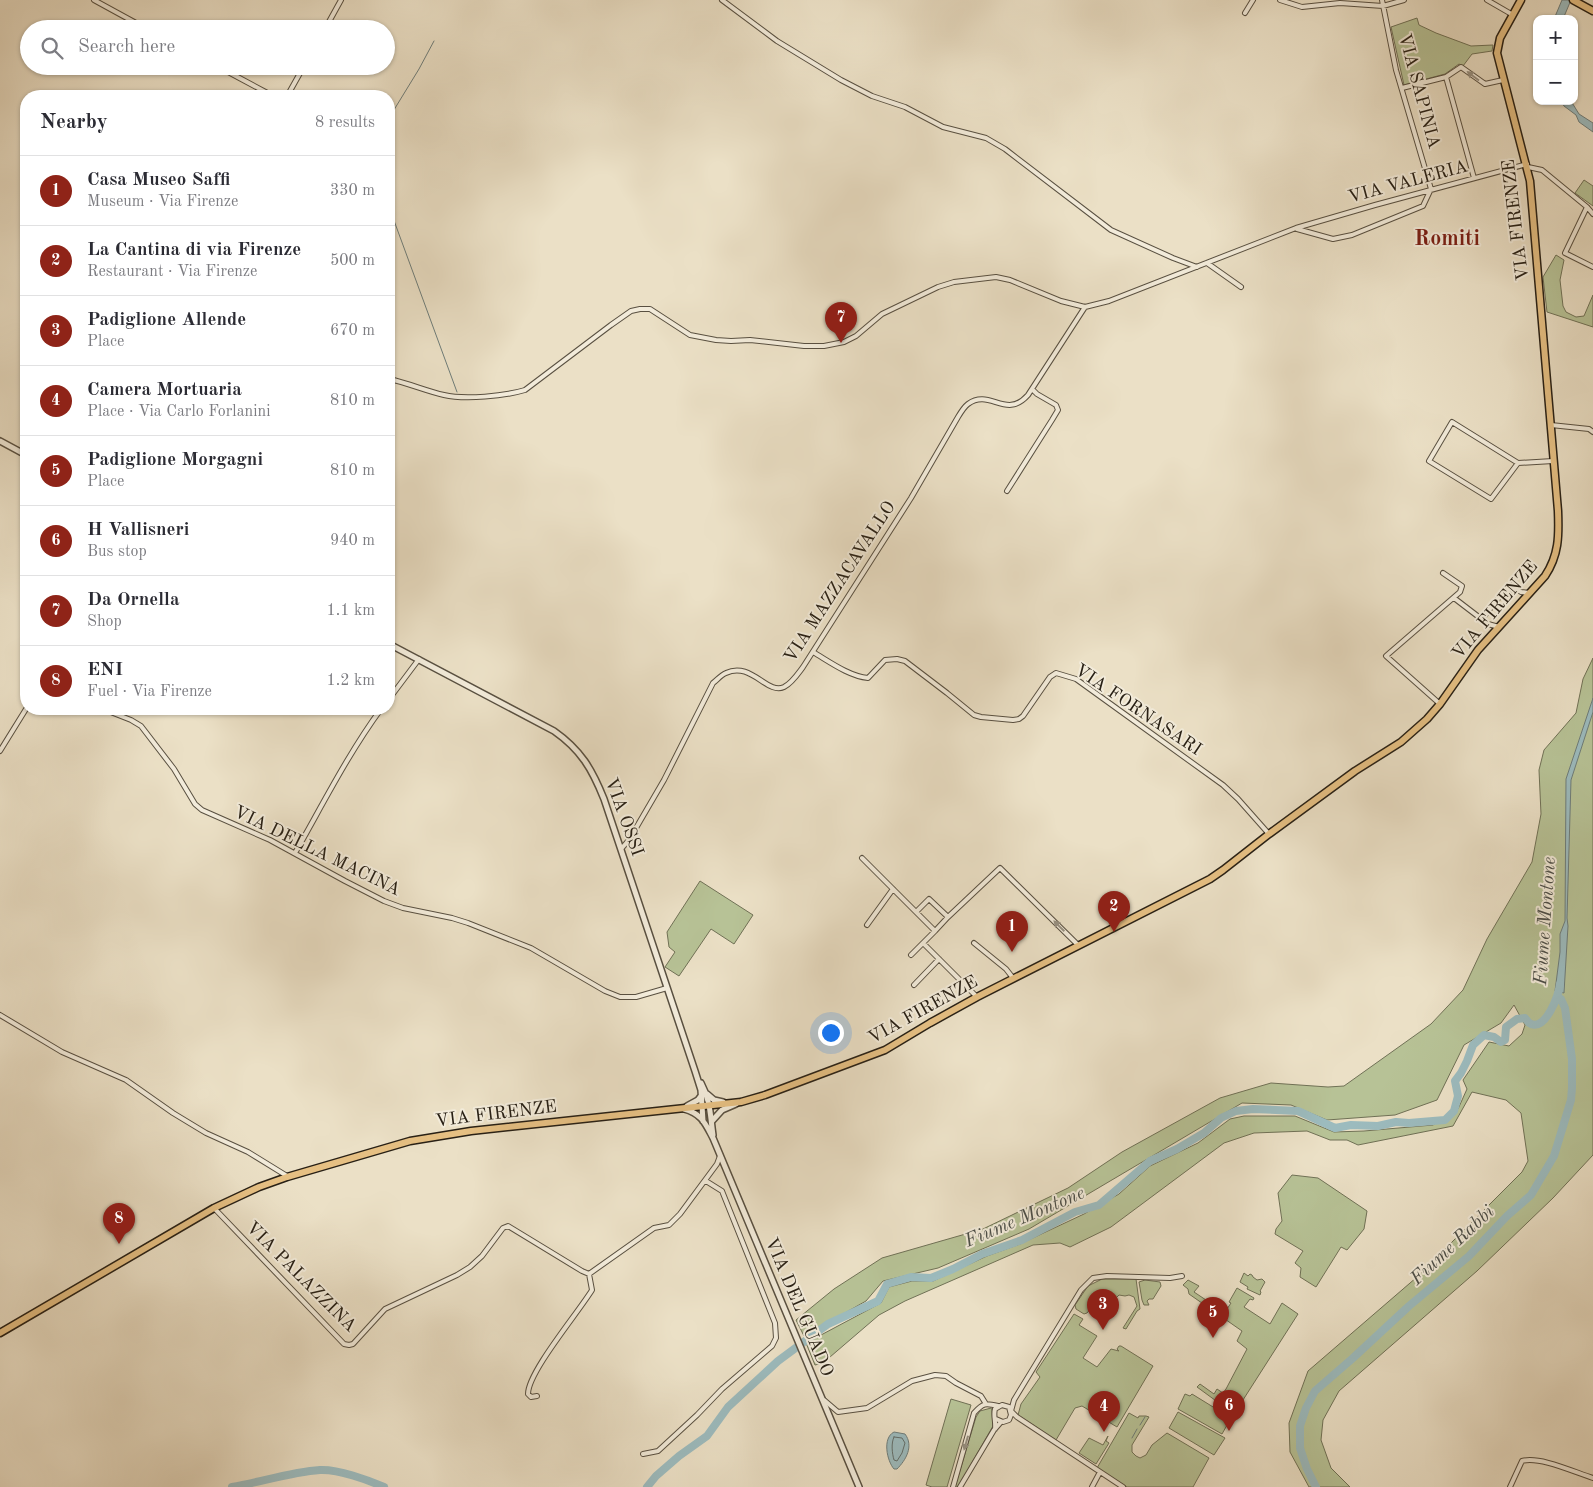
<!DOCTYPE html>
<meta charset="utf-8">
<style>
body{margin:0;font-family:"Old Standard TT",serif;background:#f7f7f7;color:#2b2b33}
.controls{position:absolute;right:15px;top:15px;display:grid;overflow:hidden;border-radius:10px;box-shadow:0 1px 4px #0004}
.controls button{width:45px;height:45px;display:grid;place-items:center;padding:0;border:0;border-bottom:1px solid #e1e1e2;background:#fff;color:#2b2b33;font:25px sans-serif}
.you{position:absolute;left:830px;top:1032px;width:18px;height:18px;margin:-12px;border:4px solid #fff;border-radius:50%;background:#1a73e8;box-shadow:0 0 0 8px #1a73e833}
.badge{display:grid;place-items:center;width:32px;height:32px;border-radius:50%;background:#8f2418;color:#fff;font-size:16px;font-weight:700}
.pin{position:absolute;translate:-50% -41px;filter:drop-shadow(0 1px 2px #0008)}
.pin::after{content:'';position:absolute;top:26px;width:18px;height:15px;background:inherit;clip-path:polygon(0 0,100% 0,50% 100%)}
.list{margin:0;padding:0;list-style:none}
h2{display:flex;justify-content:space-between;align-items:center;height:65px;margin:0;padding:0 20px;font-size:21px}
h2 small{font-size:16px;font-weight:400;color:#7c7c81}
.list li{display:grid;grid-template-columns:32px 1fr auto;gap:15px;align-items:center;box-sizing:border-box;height:70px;padding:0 20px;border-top:1px solid #e1e1e2}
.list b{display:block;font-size:19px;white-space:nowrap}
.list p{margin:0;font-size:16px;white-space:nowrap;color:#7c7c81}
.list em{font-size:16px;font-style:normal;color:#7c7c81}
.icon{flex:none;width:28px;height:28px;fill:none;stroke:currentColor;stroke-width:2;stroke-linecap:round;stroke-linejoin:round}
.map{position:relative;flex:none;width:1593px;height:1487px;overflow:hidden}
.search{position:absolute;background:#fff;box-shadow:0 1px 4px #0004;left:20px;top:20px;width:375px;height:55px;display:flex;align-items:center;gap:12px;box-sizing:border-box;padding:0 18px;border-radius:28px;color:#7c7c81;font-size:19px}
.panel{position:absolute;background:#fff;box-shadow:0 1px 4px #0004;left:20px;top:90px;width:375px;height:625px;border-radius:20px}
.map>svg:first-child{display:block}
.green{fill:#b7c296;stroke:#707156}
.water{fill:#9cbbbe;stroke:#6e7d7a}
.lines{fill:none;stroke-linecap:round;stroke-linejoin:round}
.shore{stroke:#626e6a;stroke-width:1}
.stream{stroke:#6e7d7a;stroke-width:1}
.river{stroke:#9cbbbe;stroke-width:8}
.minor-casing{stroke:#595041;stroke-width:6}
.tertiary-casing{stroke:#595041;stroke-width:8}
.primary-casing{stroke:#282015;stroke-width:9}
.minor{stroke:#f2ebda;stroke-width:4}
.tertiary{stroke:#f2ebda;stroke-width:5}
.primary{stroke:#e6c083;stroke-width:6}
.oneway{fill:#979081}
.labels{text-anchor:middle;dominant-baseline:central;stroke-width:4;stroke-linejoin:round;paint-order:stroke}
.street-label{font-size:18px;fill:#282015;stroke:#f2ebda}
.water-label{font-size:19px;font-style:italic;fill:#4b4e48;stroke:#f2ebda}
.district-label{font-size:22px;font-weight:bold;fill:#7a1f14;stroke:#f2ebda}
</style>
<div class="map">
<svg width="1593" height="1487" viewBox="0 0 1593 1487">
<rect width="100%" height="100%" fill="#ebe0c6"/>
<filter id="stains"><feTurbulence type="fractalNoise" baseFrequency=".004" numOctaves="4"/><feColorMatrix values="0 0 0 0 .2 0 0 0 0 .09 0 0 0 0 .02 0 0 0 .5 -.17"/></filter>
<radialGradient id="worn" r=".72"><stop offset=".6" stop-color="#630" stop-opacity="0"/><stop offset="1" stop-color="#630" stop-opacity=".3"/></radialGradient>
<path class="green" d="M1417,18L1419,25L1436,33L1471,46L1493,45L1492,51L1472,54L1463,66L1459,64L1445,74L1404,85L1391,27Z
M1584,180L1593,186V206L1575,193Z
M1556,255L1564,260L1560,280L1563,306L1566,312L1576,317L1584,316L1593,295V327L1547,312L1543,277Z
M1593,658V1155L1553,1198L1477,1271L1339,1391L1323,1420L1321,1440L1331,1468L1350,1487H1309L1290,1452L1289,1423L1308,1371L1417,1277L1522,1172L1528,1161L1521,1113L1506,1100L1472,1092L1453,1126L1358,1145L1347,1140H1330L1307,1131L1254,1133L1224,1143L1111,1227L1070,1247L1060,1243L1033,1245L905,1301L879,1315L823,1363L815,1365L806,1343L881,1303L889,1287L912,1281H933L987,1256L1020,1244L1084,1214L1119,1194L1150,1166L1198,1143L1230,1119L1244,1116H1295L1334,1132L1364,1131L1433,1125L1458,1109L1467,1089L1463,1080L1489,1042L1509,1046L1522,1034L1525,1025L1514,1005L1501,1023L1464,1045L1437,1100L1395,1115L1327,1120L1291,1105L1242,1103L1029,1229L938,1268L883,1281L866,1301L804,1336L796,1320L834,1289L882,1258L983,1229L1068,1188L1122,1152L1220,1098L1271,1083L1328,1087L1344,1086L1431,1024L1463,990L1487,939L1532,862L1541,814L1539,770L1544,750L1576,713L1583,679Z
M700,881L753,915L734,944L711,929L679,976L665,967L675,952L669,947L667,932Z
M1292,1175L1318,1178L1367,1211L1364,1229L1347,1250L1341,1247L1316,1287L1300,1277L1301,1268L1295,1263L1303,1251L1275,1234L1276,1229L1282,1221L1278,1193Z
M1244,1273L1248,1276L1250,1274L1252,1275L1253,1277L1257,1280L1262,1279L1265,1282L1260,1291L1261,1292L1260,1295L1247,1289L1248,1287L1240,1282Z
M1102,1279H1136L1140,1309L1137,1311L1126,1329L1123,1328L1137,1306L1134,1297L1129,1295L1125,1296L1119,1295L1109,1305L1098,1300L1087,1313L1084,1314L1076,1309L1075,1305L1088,1286Z
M1145,1280L1160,1282L1161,1286L1153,1299H1149L1147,1301L1149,1305H1144L1142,1300L1139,1282Z
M1188,1280L1199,1286L1194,1292L1215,1306L1219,1300L1222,1302L1220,1305L1227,1309L1231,1303L1229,1302L1237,1288L1254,1298L1253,1300L1250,1299L1244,1307L1270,1324L1282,1303L1298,1314L1234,1414L1197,1387L1200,1384L1214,1394L1217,1389L1223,1393L1226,1389L1247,1349L1237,1341L1242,1331L1189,1294L1188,1289L1183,1285Z
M1074,1314L1083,1319L1079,1325L1097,1336L1083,1358L1097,1367L1111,1349L1119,1351L1117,1349L1119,1346H1121L1153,1366L1117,1427L1082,1406L1075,1408L1056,1440L1018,1415L1021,1404L1040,1377L1036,1372Z
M1185,1394L1190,1396L1192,1394L1231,1418L1222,1434L1178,1409Z
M951,1399L971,1405L947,1487H932L926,1485Z
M991,1408L992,1410L993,1426L958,1487H955L976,1417L980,1411Z
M1178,1412L1225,1438L1214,1455L1169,1428Z
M1129,1413L1138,1418L1139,1416H1146L1149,1417L1132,1445V1452L1136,1456L1140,1458L1146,1455L1152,1445L1167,1433L1209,1458L1193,1487H1127L1097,1468Z
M1108,1436L1106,1441L1109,1443L1096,1464L1079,1453L1089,1438L1103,1445Z"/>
<path class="water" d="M1562,0H1571L1563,19H1554Z
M1561,101H1571L1579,114L1593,123V132L1579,122L1576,115L1564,106Z
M1593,698V712L1571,780L1567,918L1568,926L1564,993L1555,991L1560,952V934L1565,921L1566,779Z
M894,1432L905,1434C914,1446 906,1460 897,1469H894C887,1461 882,1438 894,1432Z"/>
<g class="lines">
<path class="shore" d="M894,1437L902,1438L905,1443L902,1453L897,1461L894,1460C892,1453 891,1443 894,1437Z"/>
<path class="stream" d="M389,118L419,69L434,41
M389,207L457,392
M1140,1425L1145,1417
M1132,1438L1137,1429"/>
<path class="river" d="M232,1487C261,1482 291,1472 320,1470C338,1469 368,1480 384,1487
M647,1487L656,1476L679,1456L707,1436L728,1407L778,1361L828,1324L878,1301L887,1284L911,1277L931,1278L953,1269L982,1254L1022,1240L1075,1212L1099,1205L1150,1161L1177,1149L1204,1133L1221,1118L1236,1111L1253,1109L1298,1111L1335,1128L1351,1125L1378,1126L1396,1122L1409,1123L1445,1120L1454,1111L1458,1096L1455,1081L1461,1073L1467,1061L1473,1045L1484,1035L1494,1037L1501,1042L1505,1040L1506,1027L1517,1019L1525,1018C1527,1020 1528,1023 1531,1024C1546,1030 1559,995 1560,984
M1316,1487L1307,1469L1300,1448V1426L1306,1408L1315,1391L1353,1358L1409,1306L1469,1256L1507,1216L1531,1195L1554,1156L1571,1100L1572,1088V1059L1565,1008L1561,999L1558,997"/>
<defs>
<path id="minor" d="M94,0L147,29
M722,0L777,41L841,80L872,96L905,107L943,127L986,138L1005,149L1111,230L1173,258L1197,267
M1280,0L1302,7L1340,3L1383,6L1404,0
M1487,0L1513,15
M1245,13L1253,0
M325,29L341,0
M217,66L273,96
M1446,77L1461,67L1485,84L1503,80
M1402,88L1446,77L1474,178
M290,96V91L304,66
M1528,167L1542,170L1587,207L1593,214
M1587,207L1565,253L1593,267
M1297,229L1333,239L1352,235L1423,206L1431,189L1396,70L1382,0
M1207,263L1241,287
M389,379C408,383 426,391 444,395C465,400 505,396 525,390L611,325L631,311L640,309H650L690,335L716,340L731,341L750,340L804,346H824L844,342L856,336L882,314L938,287L954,282L996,277L1010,280L1061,301L1085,307L1109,301L1296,228L1375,205L1527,164
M1452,422L1518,463L1491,499L1429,461Z
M1551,425L1589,429L1593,432
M1518,463L1553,461
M1007,491L1052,420L1058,410L1056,405L1037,394L1032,389
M1514,588L1521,592L1529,593
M1454,598L1488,624L1499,627
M1482,619L1508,586L1512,585L1514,586L1512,589L1504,592
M813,652C830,662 849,676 868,678L885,660L897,659L905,661L947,693L974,715L981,717L1013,720L1019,719L1023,716L1050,677L1056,673L1076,679L1223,785L1238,799L1269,834
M389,699L419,659
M1440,704L1386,656L1460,592L1462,586L1443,573
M103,709L131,720L141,726L174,769L195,804L202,810L270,840L345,881L384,901L403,908L452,918L468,923L531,948L605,991L620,997H636L667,988
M0,751L26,709
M621,849L629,840L664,780L713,683C717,680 721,675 726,673C751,661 767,695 784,687C792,683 797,675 803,667L911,498L958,417C961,412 964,407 968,404C990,388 1006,420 1028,395L1085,307
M295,853C323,804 348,754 381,709
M862,858L935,931L923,943
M916,912L929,899L948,917L935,931
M948,917L1000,868L1078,945
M867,925L893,889
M974,943L1006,969L1013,978
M911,955L923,943L977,997
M914,985L939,959
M0,1015L62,1052L126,1080L173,1113L206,1133L248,1152L287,1176
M214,1208L344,1344L349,1345L353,1344L385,1309L457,1275L470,1267L482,1256L503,1228L508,1226L582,1271L589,1274L654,1228L669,1225L680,1214L717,1164L720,1156
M537,1396L531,1397L528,1394C528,1372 578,1313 592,1290L589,1274
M824,1400L838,1412L867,1408L912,1381L935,1375L946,1376L956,1383L981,1396L986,1404
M1011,1411L1014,1400L1081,1290L1093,1278L1107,1276L1170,1278L1182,1276
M1011,1411L1017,1417L1123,1487
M995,1429C996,1422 993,1415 995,1409L1002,1405L1009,1407L1011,1415L1009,1420L1003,1422L996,1419
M643,1454L658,1451L697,1415L722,1389L772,1346L776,1338L775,1323L722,1191L706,1181
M953,1487L974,1413C983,1403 985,1403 998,1406
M960,1487L994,1430L1001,1422
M1092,1487L1100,1472
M1510,1487L1522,1461C1540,1456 1574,1472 1593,1478"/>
<path id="tertiary" d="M0,441L26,455
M389,644L554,731C581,750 592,769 604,799L695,1071L701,1090L703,1121
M701,1083C711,1102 710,1115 713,1135
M707,1094L714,1100L723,1102
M687,1106L698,1100L701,1096
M684,1109C702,1114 705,1123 713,1138L859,1487
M712,1121L722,1110L736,1104"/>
<path id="primary" d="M1573,0L1593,11
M0,1333L214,1208L259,1187L287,1177L410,1141L471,1131L741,1102L765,1095L885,1050L930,1023L977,997L1210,879L1223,870L1269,834L1355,771L1401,742L1427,719L1440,704L1478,650L1545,576C1559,555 1559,536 1558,511L1530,181L1497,53L1500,38L1521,0"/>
</defs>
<use href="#minor" class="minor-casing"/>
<use href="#tertiary" class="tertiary-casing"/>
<use href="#primary" class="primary-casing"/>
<use href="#minor" class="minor"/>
<use href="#tertiary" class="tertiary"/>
<use href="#primary" class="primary"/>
</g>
<defs><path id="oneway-solid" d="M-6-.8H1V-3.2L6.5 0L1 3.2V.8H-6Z" transform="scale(1.25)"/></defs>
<g class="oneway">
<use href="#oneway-solid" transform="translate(1473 76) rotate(-143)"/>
<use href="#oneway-solid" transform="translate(1059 926) rotate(-135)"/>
<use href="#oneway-solid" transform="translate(966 1443) rotate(106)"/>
</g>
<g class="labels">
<g class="street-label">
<text transform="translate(1419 91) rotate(75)">VIA SAPINIA</text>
<text transform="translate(1408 182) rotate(-15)">VIA VALERIA</text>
<text transform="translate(1516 220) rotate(-97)">VIA FIRENZE</text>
<text transform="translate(840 582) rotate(-57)">VIA MAZZACAVALLO</text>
<text transform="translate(1495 610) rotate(-50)">VIA FIRENZE</text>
<text transform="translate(1138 710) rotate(34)">VIA FORNASARI</text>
<text transform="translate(624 817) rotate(70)">VIA OSSI</text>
<text transform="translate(317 851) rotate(26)">VIA DELLA MACINA</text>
<text transform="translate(923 1010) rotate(-29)">VIA FIRENZE</text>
<text transform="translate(496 1114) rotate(-7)">VIA FIRENZE</text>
<text transform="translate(301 1277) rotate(45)">VIA PALAZZINA</text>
<text transform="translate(799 1307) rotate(67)">VIA DEL GUADO</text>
</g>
<g class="water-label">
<text transform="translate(1546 921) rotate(-86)">Fiume Montone</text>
<text transform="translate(1025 1218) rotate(-23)">Fiume Montone</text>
<text transform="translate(1453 1246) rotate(-43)">Fiume Rabbi</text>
</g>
<g class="district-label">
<text x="1447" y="239">Romiti</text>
</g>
</g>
<rect width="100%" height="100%" filter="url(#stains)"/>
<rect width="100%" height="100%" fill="url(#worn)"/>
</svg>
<div class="controls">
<button>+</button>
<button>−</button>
</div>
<div class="you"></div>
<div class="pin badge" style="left:1012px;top:952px">1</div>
<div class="pin badge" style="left:1114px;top:932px">2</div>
<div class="pin badge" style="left:1103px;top:1330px">3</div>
<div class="pin badge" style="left:1104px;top:1432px">4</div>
<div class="pin badge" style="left:1213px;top:1338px">5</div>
<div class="pin badge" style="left:1229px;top:1431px">6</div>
<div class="pin badge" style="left:841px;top:343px">7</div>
<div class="pin badge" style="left:119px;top:1244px">8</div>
<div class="search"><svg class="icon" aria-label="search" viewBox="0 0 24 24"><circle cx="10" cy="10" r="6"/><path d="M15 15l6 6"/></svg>Search here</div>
<section class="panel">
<h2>Nearby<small>8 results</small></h2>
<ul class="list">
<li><span class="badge">1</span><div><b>Casa Museo Saffi</b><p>Museum · Via Firenze</p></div><em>330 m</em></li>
<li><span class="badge">2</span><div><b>La Cantina di via Firenze</b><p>Restaurant · Via Firenze</p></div><em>500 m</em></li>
<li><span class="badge">3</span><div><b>Padiglione Allende</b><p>Place</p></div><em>670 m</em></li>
<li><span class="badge">4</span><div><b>Camera Mortuaria</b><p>Place · Via Carlo Forlanini</p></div><em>810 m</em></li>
<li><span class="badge">5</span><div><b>Padiglione Morgagni</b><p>Place</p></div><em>810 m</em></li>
<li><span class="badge">6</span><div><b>H Vallisneri</b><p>Bus stop</p></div><em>940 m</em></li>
<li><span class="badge">7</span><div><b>Da Ornella</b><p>Shop</p></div><em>1.1 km</em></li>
<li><span class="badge">8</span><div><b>ENI</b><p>Fuel · Via Firenze</p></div><em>1.2 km</em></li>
</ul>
</section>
</div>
